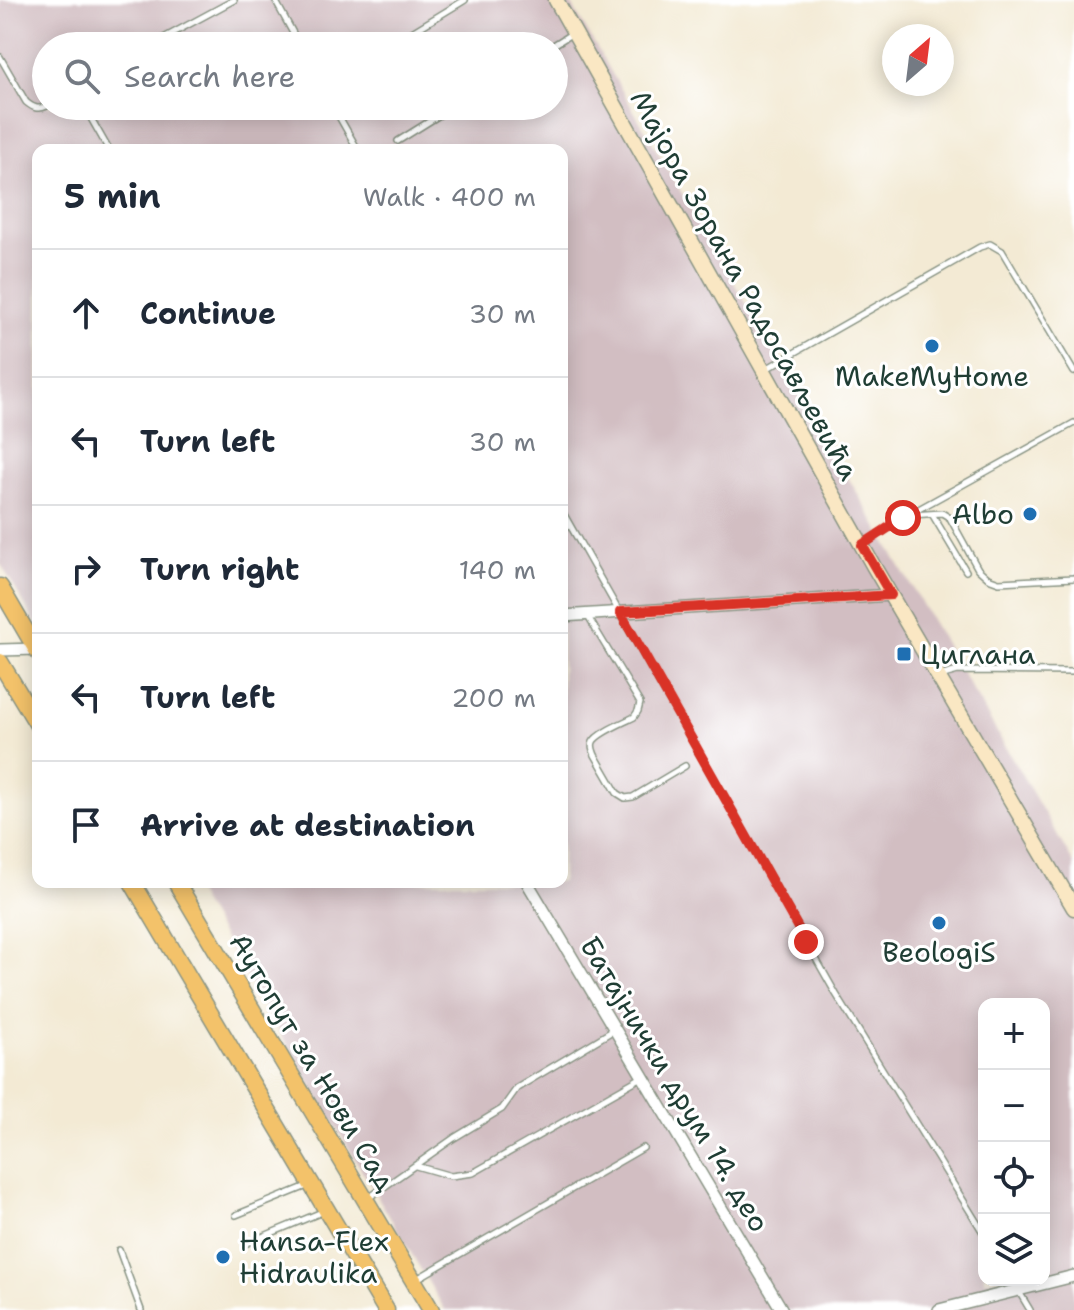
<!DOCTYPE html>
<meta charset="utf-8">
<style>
body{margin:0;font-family:"Shantell Sans",sans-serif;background:#f6f6f7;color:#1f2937}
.controls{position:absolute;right:24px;bottom:24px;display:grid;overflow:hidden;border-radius:16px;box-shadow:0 4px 20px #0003}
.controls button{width:72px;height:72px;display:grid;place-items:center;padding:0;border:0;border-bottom:2px solid #e0e1e3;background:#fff;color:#1f2937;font:40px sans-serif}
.compass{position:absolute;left:882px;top:24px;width:72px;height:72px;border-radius:50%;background:#fff;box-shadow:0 4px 20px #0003;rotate:28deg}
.stop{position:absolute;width:24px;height:24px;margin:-18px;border:6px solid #d93025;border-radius:50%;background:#fff}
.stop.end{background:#d93025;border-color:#fff;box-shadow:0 2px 8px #0008}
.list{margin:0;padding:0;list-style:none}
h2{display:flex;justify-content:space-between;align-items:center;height:104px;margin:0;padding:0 32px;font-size:34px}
h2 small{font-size:26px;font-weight:400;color:#747a83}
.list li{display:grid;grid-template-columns:52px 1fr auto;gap:24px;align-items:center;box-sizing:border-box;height:128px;padding:0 32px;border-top:2px solid #e0e1e3}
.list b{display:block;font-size:30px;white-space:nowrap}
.list em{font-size:26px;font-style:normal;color:#747a83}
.icon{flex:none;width:44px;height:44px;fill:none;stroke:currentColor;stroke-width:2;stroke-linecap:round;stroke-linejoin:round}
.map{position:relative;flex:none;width:1074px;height:1310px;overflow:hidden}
.search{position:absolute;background:#fff;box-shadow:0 4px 20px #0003;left:32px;top:32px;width:536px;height:88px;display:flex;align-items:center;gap:20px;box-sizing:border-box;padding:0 28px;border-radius:44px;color:#747a83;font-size:30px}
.panel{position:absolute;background:#fff;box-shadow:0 4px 20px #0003;left:32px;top:144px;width:536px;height:744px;border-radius:16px}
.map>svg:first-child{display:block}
.industrial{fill:#d2bec2;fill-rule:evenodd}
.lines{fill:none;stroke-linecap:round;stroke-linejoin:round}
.service-casing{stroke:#899484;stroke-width:8}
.minor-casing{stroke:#899484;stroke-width:14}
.secondary-casing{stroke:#899484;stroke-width:17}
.primary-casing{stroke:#899484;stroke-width:19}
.service{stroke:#fff;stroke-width:5}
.minor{stroke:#fff;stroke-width:11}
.secondary{stroke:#fae7c3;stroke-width:14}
.primary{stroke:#f3c26a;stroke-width:16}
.route{stroke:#d93025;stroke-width:10}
.poi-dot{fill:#1f6fb2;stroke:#fff;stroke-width:3}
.labels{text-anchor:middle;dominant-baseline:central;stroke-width:6;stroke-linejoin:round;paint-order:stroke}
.street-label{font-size:28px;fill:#1f3d34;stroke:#fff}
.poi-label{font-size:28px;fill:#1f3d34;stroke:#fff}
</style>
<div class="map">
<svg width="1074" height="1310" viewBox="0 0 1074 1310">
<rect width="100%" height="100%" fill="#fff"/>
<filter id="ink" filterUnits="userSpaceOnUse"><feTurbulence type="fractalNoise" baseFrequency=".0125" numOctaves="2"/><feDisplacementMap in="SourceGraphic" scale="16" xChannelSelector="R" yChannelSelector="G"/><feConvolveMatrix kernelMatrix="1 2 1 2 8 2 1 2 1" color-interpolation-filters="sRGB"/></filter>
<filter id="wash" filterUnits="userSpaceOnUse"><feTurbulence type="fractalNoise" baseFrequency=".006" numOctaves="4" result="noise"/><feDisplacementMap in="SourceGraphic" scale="32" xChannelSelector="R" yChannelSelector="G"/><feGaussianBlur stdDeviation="1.8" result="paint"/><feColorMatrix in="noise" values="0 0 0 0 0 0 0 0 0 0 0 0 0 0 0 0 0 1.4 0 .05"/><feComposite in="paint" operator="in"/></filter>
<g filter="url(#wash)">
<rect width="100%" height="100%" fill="#f3ead4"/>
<path class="industrial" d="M0,0H569L1074,864V1310H445L190,882H562V150H38V627L0,563ZM46,46H554V106H46ZM984,1004H1044V1280H984Z"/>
</g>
<g filter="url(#ink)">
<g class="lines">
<defs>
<path id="service" d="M275,0L300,46
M149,46L234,0
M389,46L465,0
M552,46L571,34
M0,57L26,102C33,108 38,110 47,106
M84,106L109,150
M333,106L358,150
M398,141L454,106
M766,369L980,247L990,244L1002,251L1074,372
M562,511L836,994L984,1234
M932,514L966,571
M911,515L942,513L950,518L978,569L988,578L999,582L1074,578
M864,544L908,515L1074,423
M587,615L640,703L638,711L634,717C625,722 597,733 593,742C591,747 593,750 595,755L617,793L625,798L633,797L685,766
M940,676L958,671L1074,672
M416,1166L451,1176L473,1173L642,1077
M367,1199L454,1138L502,1109L517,1088L614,1030
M236,1215L307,1186
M245,1244L322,1212
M119,1250L141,1310
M415,1280L643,1148
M1012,1280L1030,1310"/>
<path id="minor" d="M562,616L891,595
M0,650L38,649
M527,882L782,1310
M939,1310L1074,1276"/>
<path id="secondary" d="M556,0L874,567L1074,908"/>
<path id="primary" d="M0,587L38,652
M0,662L38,725
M132,882L386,1310
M176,882L431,1310"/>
</defs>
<use href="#service" class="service-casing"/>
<use href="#minor" class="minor-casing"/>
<use href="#secondary" class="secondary-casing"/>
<use href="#primary" class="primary-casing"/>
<use href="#service" class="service"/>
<use href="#minor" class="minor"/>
<use href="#secondary" class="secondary"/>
<use href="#primary" class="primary"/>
</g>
</g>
<g class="lines" filter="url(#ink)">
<path class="route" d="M806,942L620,612L891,595L862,545L903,518"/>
</g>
<g class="poi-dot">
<circle cx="932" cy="346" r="8"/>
<circle cx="1030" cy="514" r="8"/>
<rect x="896" y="646" width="16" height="16" rx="4"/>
<circle cx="939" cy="923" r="8"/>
<circle cx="223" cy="1257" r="8"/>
</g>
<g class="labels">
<g class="street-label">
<text transform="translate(745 285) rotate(61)">Мајора Зорана Радосављевића</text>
<text transform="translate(313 1062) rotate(59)">Аутопут за Нови Сад</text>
<text transform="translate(675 1084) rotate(59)">Батајнички друм 14. део</text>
</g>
<g class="poi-label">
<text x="932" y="376">MakeMyHome</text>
<text x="1014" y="514" text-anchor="end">Albo</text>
<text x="920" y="654" text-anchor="start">Циглана</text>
<text x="939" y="952">BeologiS</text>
<text x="239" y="1241" text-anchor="start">Hansa-Flex<tspan x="239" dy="32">Hidraulika</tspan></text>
</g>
</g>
</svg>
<div class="controls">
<button>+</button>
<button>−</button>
<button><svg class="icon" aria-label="locate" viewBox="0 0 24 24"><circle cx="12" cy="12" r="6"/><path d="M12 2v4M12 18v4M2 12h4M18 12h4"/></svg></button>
<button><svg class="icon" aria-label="layers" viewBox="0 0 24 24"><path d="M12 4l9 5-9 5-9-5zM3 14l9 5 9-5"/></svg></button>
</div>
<svg class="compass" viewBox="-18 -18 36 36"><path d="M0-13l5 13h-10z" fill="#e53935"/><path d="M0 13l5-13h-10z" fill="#747a83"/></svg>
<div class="stop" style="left:903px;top:518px"></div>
<div class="stop end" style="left:806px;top:942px"></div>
<div class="search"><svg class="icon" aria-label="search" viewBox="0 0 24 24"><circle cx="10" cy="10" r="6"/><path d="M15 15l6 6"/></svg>Search here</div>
<section class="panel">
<h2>5 min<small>Walk · 400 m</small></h2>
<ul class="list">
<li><svg class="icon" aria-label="ahead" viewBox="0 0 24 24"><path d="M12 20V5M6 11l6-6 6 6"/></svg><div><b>Continue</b></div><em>30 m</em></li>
<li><svg class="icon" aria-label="left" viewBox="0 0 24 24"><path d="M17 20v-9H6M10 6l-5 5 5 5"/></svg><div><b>Turn left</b></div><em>30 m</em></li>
<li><svg class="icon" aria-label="right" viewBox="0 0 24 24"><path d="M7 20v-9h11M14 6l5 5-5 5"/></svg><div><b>Turn right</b></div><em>140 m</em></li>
<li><svg class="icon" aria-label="left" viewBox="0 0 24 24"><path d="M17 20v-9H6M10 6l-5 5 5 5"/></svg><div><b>Turn left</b></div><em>200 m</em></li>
<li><svg class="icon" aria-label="arrive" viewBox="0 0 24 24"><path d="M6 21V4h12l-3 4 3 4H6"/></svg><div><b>Arrive at destination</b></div></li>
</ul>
</section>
</div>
